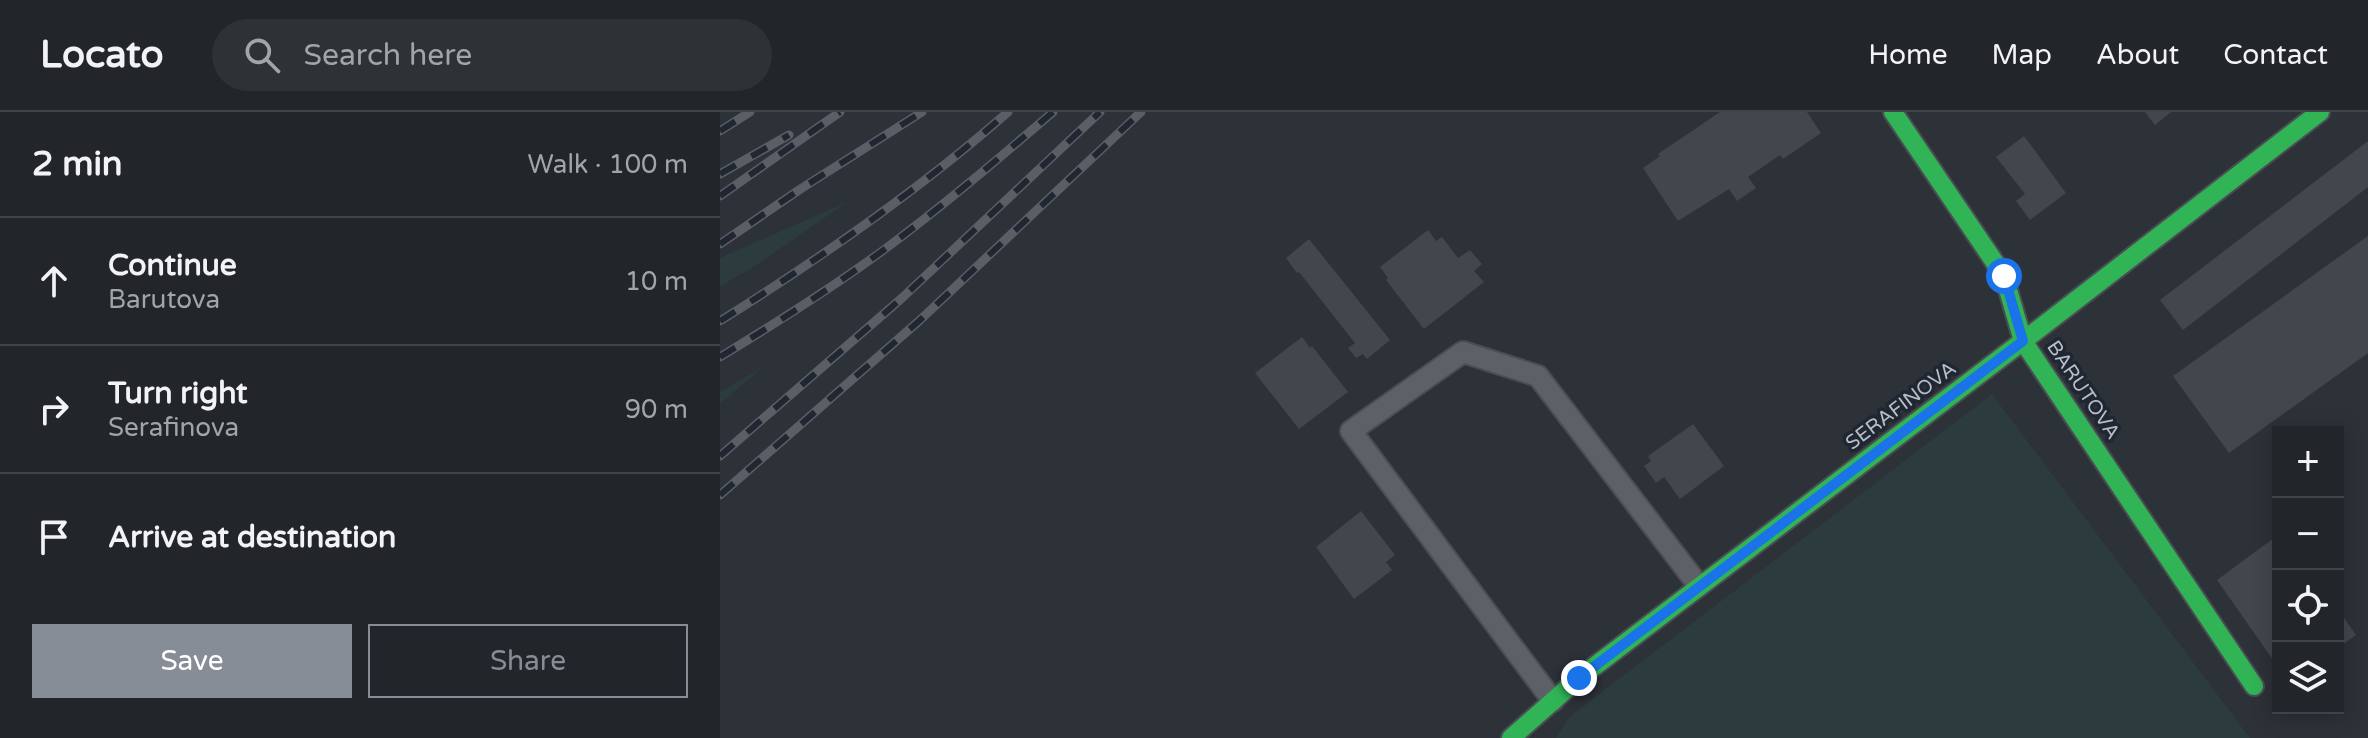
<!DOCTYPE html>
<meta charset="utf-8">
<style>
body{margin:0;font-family:"Varela Round",sans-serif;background:#2e3136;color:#f1f3f6}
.controls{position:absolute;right:24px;bottom:24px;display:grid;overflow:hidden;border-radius:0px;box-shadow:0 4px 20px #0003}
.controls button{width:72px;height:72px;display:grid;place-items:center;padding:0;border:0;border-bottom:2px solid #3f4247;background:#22252a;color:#f1f3f6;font:40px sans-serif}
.stop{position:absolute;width:24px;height:24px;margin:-18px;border:6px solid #1a73e8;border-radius:50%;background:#fff}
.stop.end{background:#1a73e8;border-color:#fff;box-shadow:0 2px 8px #0008}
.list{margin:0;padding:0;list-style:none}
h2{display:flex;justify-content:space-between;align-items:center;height:104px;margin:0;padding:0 32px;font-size:34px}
h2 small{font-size:26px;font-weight:400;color:#a2a5a8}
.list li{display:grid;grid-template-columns:52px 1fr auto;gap:24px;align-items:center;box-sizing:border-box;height:128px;padding:0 32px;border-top:2px solid #3f4247}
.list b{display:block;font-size:30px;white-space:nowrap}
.list p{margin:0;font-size:26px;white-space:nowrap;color:#a2a5a8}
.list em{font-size:26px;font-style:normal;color:#a2a5a8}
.actions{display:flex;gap:16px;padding:24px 32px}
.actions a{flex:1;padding:18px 0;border:2px solid #878d96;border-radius:0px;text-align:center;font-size:28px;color:#878d96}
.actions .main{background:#878d96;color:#fff}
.icon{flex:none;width:44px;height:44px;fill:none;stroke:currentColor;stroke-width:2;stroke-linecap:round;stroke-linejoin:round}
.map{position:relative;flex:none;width:1648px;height:626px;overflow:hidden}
header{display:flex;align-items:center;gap:48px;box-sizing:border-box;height:112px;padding:0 40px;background:#22252a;border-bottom:2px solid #3f4247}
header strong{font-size:38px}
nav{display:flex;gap:44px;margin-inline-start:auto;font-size:28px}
.search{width:560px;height:72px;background:#2e3136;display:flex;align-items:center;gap:20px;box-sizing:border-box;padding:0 28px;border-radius:44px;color:#a2a5a8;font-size:30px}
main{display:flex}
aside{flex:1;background:#22252a}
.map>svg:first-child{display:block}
.green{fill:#2b3b3e}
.building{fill:#43474d}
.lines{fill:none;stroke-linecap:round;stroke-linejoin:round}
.lane-casing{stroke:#4a4d53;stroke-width:24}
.fast-casing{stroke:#4a4d53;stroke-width:22}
.lane{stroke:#5d6066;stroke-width:20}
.fast{stroke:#30b455;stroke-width:18}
.rail-casing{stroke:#5b5e64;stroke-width:9}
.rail{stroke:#202732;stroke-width:6;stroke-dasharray:18;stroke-linecap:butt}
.route{stroke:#1a73e8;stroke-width:10}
.labels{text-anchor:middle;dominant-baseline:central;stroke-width:7;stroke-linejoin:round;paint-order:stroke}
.street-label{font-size:20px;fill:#b8bec8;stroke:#202732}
</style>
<header>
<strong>Locato</strong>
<div class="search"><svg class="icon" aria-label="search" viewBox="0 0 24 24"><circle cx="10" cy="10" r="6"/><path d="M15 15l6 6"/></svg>Search here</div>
<nav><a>Home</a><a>Map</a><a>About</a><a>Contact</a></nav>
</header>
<main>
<aside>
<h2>2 min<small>Walk · 100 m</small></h2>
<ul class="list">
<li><svg class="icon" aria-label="ahead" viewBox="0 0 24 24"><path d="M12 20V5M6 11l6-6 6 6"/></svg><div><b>Continue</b><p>Barutova</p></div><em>10 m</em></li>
<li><svg class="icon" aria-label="right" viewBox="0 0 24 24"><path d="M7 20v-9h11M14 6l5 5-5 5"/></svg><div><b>Turn right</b><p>Serafinova</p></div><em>90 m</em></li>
<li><svg class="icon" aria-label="arrive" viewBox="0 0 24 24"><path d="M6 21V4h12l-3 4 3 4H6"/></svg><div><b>Arrive at destination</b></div></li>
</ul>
<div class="actions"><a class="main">Save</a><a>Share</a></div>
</aside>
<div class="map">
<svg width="1648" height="626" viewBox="0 0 1648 626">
<rect width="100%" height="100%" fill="#2d3138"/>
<path class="green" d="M129,89L41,150L0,175V146Z
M43,255L0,292V280Z
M1272,282L1530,626H836L849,605Z"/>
<path class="building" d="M1000,0H1087L1101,21L1063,47L1060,43L1028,65L1036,76L1017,89L1009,77L958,109L923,56L940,44L938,42Z
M1425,0H1451L1435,13Z
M1304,24L1346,81L1310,108L1296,89L1305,82L1276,45Z
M1648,29V75L1463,218L1440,188Z
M708,118L716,129L722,125L738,146L750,138L762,152L754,159L764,170L704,217L666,168L668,166L660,155Z
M1648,124V241L1509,341L1453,264Z
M589,127L670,228L647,247L643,242L636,246L628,236L635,231L579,160L577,161L566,146Z
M582,225L590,236L592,234L628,280L579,317L535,261Z
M973,312L1004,354L960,387L944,365L936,371L924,354L931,349L928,344Z
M641,399L675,443L666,450L672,458L634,487L596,435Z
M1558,423V555L1497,468Z
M1618,497L1636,523L1618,536Z"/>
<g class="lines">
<defs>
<path id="lane" d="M833,589L631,319L743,240L818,264L979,474"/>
<path id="fast" d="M1173,0L1284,164L1303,229L1534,574
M791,626L859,566L1303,229L1600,0"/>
</defs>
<use href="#lane" class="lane-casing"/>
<use href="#fast" class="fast-casing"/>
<use href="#lane" class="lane"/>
<use href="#fast" class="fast"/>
<defs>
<path id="rail" d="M0,19L30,0
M0,62L69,23
M0,84L120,0
M0,132L82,76L202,0
M0,209C101,146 199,78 288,0
M0,245C56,211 112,176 165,137C223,94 278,47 333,0
M0,344L182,186L380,0
M0,383L199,209L421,0"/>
</defs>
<use href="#rail" class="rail-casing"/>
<use href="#rail" class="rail"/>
</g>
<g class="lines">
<path class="route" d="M859,566L1303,229L1284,164"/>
</g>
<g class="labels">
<g class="street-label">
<text transform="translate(1363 278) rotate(56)">BARUTOVA</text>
<text transform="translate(1181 294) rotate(-37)">SERAFINOVA</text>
</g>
</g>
</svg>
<div class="controls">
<button>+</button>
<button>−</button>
<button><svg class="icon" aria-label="locate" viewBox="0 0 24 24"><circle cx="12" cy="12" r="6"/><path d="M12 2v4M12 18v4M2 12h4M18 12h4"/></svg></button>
<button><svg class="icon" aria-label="layers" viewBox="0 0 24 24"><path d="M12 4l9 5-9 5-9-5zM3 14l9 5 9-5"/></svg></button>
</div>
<div class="stop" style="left:1284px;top:164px"></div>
<div class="stop end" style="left:859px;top:566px"></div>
</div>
</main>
